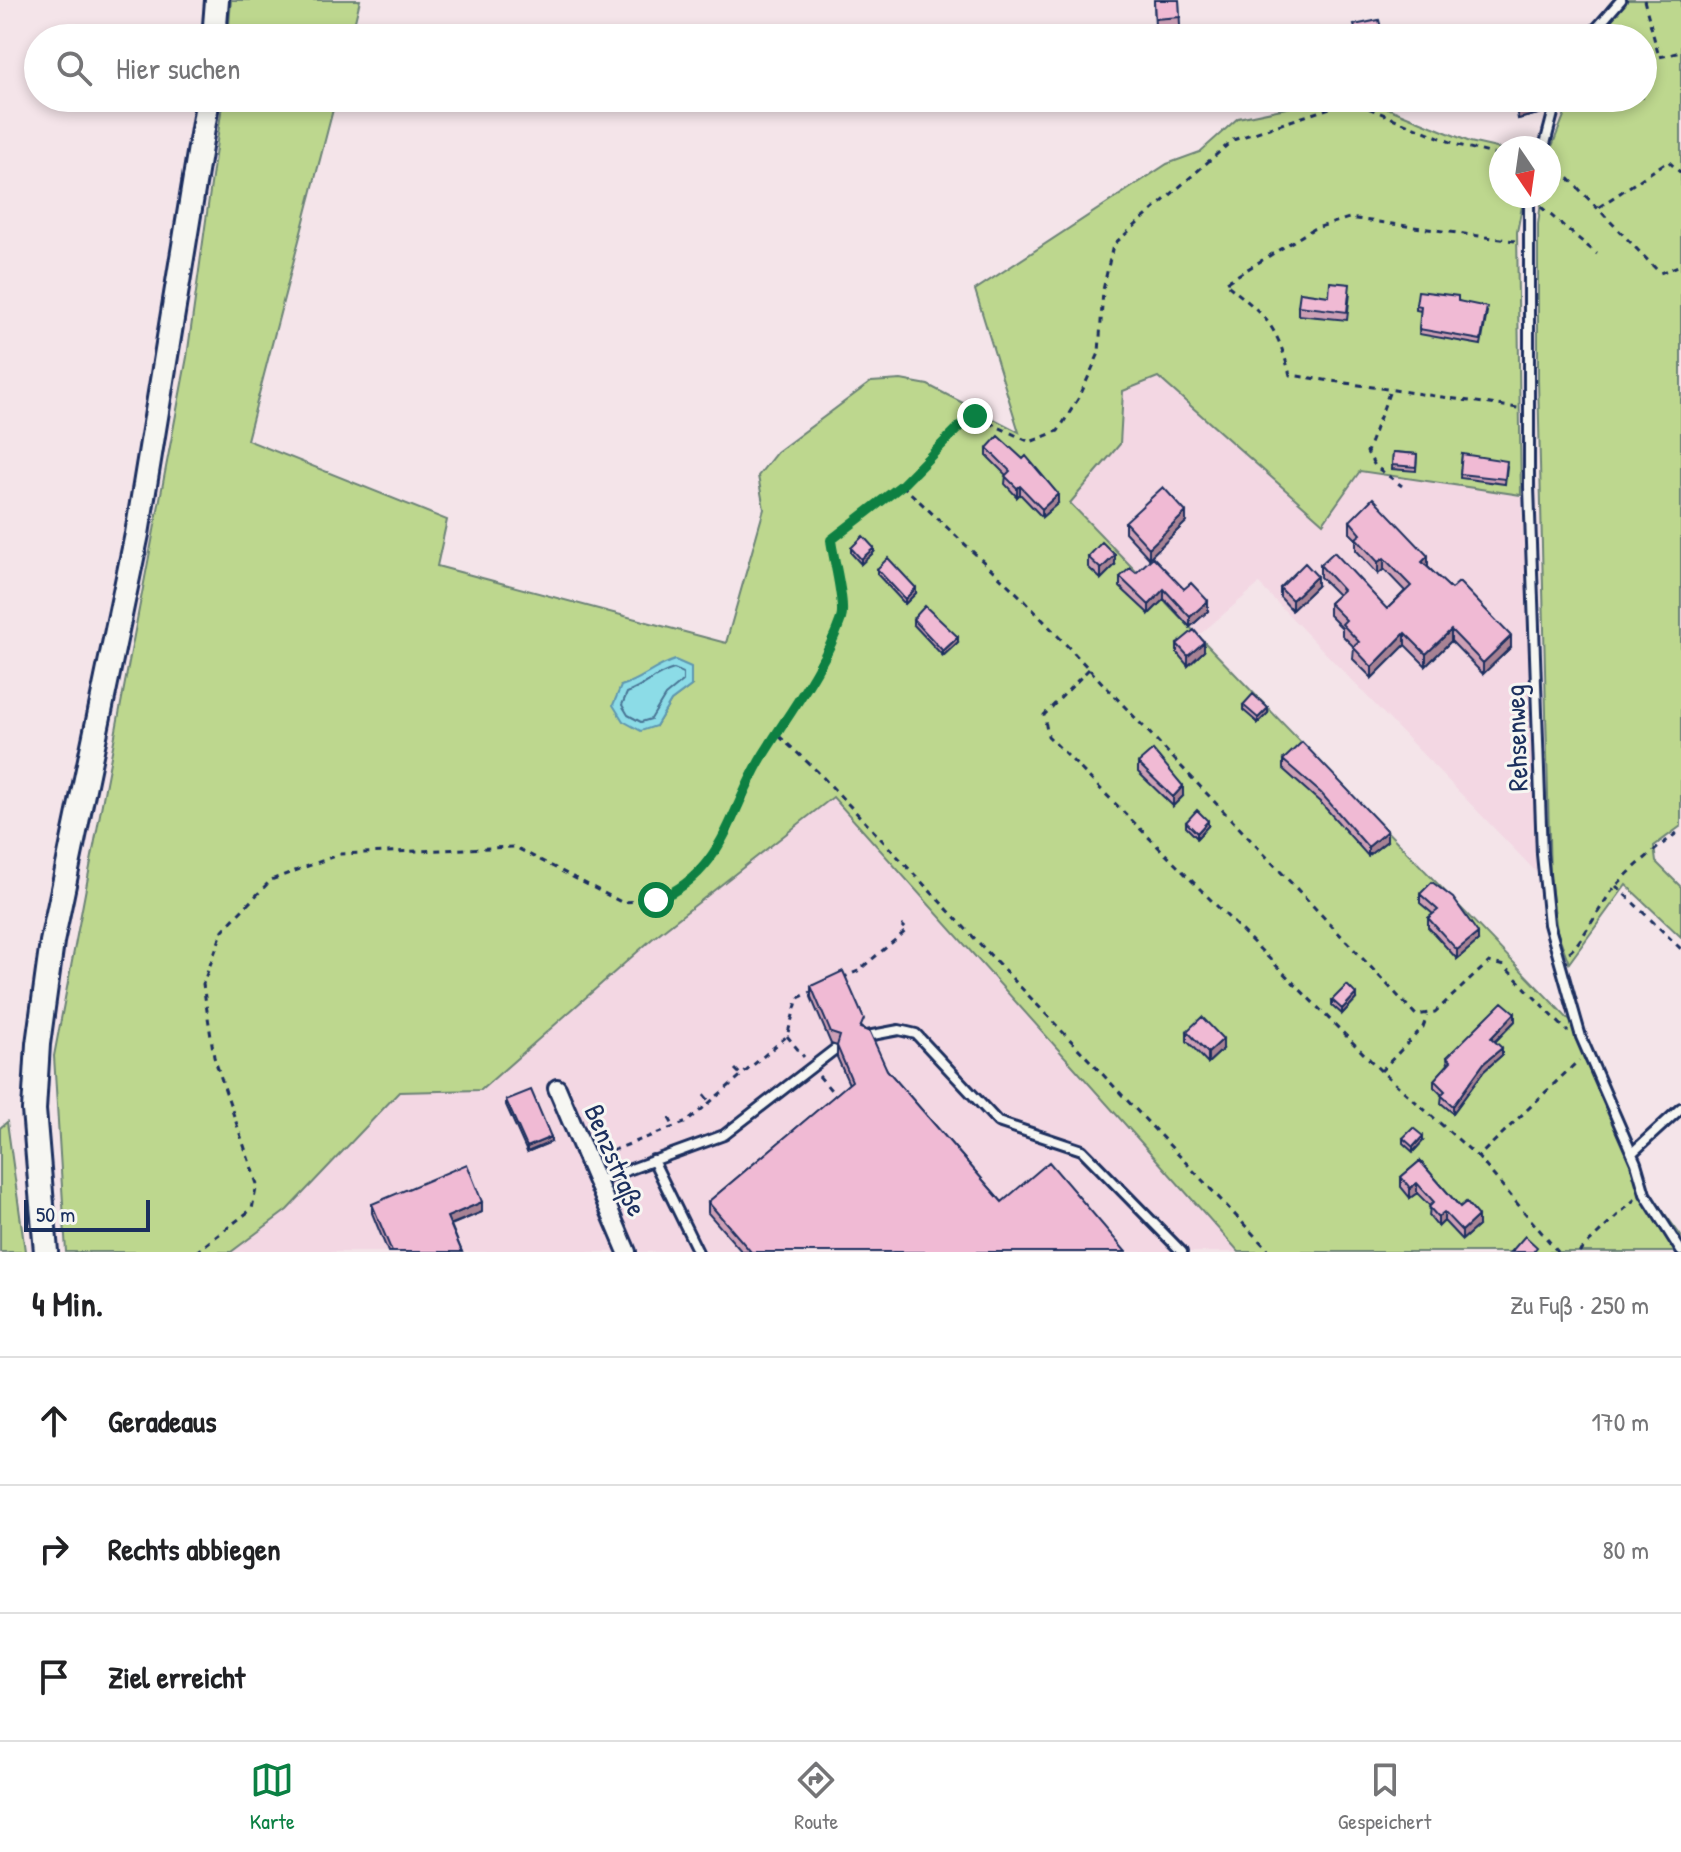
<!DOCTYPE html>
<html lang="de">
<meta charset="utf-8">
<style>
body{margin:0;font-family:"Patrick Hand",sans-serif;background:#f2f2f2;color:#202124}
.compass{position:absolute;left:1489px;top:136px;width:72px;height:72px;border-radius:50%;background:#fff;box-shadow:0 4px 12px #0003;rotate:167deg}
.scale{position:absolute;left:24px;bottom:20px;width:126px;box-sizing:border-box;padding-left:8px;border:4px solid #1b2f5e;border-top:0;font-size:22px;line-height:28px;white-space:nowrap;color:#1b2f5e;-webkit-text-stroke:6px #f6f6f2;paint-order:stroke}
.stop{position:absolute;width:24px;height:24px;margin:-18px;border:6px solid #0b8043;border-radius:50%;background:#fff}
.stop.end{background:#0b8043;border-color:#fff;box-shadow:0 2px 8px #0008}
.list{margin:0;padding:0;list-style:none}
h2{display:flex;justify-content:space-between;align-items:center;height:104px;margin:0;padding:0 32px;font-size:34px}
h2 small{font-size:26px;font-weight:400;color:#757577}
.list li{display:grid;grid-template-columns:52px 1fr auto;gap:24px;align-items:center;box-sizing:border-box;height:128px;padding:0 32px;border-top:2px solid #e0e0e0}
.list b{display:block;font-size:30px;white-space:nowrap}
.list em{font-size:26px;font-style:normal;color:#757577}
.icon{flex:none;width:44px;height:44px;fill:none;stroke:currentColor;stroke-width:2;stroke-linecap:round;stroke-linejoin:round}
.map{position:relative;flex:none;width:1681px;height:1252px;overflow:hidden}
.search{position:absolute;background:#fff;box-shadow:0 4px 12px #0003;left:24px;right:24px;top:24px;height:88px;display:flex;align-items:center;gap:20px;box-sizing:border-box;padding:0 28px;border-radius:44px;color:#757577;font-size:30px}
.sheet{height:488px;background:#fff}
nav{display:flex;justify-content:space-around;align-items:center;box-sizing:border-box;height:112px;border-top:2px solid #e0e0e0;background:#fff;font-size:22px;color:#757577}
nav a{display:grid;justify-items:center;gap:4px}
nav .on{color:#0b8043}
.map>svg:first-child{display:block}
.built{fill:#f3d7e3}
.green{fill:#bdd78e;stroke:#6c8376;stroke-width:2;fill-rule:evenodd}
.water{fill:#8cdce7;stroke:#5f97b0;stroke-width:2}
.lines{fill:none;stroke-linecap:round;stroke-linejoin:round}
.shore{stroke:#487495;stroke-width:2}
.lane-casing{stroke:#1b2f5e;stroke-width:14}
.street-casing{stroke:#1b2f5e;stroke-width:22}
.secondary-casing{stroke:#1b2f5e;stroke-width:28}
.path{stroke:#1b2f5e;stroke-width:3;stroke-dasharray:6 6;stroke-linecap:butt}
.lane{stroke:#f6f6f2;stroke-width:8}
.street{stroke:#f6f6f2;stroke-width:16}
.secondary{stroke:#f6f6f2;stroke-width:22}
.wall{fill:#cea0b6;stroke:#1b2f5e;stroke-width:2}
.shaded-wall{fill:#a88294;stroke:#1b2f5e;stroke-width:2}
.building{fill:#f0bad4;stroke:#1b2f5e;stroke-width:2}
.route{stroke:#0b8043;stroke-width:10}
.labels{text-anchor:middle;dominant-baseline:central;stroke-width:6;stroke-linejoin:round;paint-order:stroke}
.street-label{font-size:28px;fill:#1b2f5e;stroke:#f6f6f2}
</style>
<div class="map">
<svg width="1681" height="1252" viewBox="0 0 1681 1252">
<rect width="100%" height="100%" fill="#f4e4e9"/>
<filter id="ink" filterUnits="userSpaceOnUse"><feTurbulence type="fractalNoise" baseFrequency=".0125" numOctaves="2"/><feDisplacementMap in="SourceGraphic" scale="16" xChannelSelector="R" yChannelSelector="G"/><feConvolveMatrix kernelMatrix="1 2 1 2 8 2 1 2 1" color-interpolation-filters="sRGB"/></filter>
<g filter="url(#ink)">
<path class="built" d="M1158,376L1323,522L1360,471L1521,495L1541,877L1259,584L1198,636L1069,503L1120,444L1123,391Z
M833,796L1239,1252H231L287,1210L399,1092L481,1090L652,939Z"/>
<path class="green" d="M231,0H360L351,38H228Z
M1613,0H1681V826L1654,846L1656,862L1681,887V937L1626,885L1569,963L1557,931L1550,878L1538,380V224L1542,196H1549V154L1571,98H1643V38H1595L1607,7Z
M223,98H336L247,440L447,520L437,566L726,643L764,509L758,476L777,452L871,382L901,380L928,385L1019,432L975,290L1167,164L1200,152L1238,118L1335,98H1363L1470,142L1501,149V196H1524L1517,232L1521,495L1360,471L1323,523L1158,377L1123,391L1120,444L1070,503L1573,1024L1633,1170L1681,1236V1252H1239L833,797L652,939L481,1090L399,1092L287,1210L231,1252H66L54,1056L187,357ZM642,680L691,686L671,701L656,726L621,686Z
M7,1122L25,1251L23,1252H0V1128Z"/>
<path class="water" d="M675,660L691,667V686L671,701L656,726L641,731L623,721L613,705L621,686C642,680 653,667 675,660Z"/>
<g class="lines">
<path class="shore" d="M674,669L683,673V681L665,696L651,719L641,722L628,715L622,705L627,693C648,685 653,675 674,669Z"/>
<defs>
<path id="lane" d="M1588,38L1621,0
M1544,148L1557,98
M1529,196V487L1542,854L1549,924L1581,1037L1636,1163L1645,1194L1681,1251
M867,1036L899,1030L916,1034L998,1122L1082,1150L1182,1252
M1632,1153L1681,1108
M653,1160L698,1252
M598,1181L724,1135L834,1050"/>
<path id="street" d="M557,1088L627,1252"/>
<path id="secondary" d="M214,38L217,0
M46,1252L34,1110L38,1044L52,942L137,534L208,98"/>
</defs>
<use href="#lane" class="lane-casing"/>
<use href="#street" class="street-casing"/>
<use href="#secondary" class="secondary-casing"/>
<path class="path" d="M1644,0L1659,57L1681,52
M1552,161L1660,273L1681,265
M1541,207L1597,254
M1599,207L1668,161L1681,173
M1515,241L1349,218L1313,229L1225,283C1266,316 1276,323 1290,375L1518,408
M1389,393L1367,452L1375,466L1402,486
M902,485L1022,598L1416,1015L1435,1012L1489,962L1504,966L1568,1032
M1089,669L1044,715L1048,736L1381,1071L1478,1157
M779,736L817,771L1270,1252
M1616,886L1681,949
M1569,952C1579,947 1603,901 1615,887C1634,866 1658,847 1681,830
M842,978L858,971L907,930L902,925
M787,1036L804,1057
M735,1069L741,1075
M1381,1071L1423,1027L1427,1016
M819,1076L837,1097
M704,1095L710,1102
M669,1118L674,1127
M601,1155L687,1122L787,1036L798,998L813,991
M196,1252L252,1209L257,1184L214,1057L203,984L223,930L271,880L340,854L515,847L621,902L656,900L682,889L727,835L762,758L800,700L842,616L831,540L902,485L967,419L975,416L1030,442L1058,431L1080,396L1099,353L1103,290L1113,245L1233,140L1351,101L1458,145L1501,156
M1558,1252L1478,1157L1579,1060
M1579,1252L1635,1199"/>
<use href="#lane" class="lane"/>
<use href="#street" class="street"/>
<use href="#secondary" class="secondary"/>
</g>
<path class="wall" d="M1154,0H1179L1180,27L1155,28Z
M1514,98H1545L1546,112L1518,119Z
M1350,293L1347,320L1298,315V306L1329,296Z
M1458,301L1487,312L1481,345L1419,334L1421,311L1416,310V305Z
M987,448L1058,503L1042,517L1020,494L1017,497L1005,484L1006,475L987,456Z
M1393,452L1417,454L1416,471L1392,469Z
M1462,454L1507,466L1505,484L1460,478Z
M1350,521L1428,567L1511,647L1483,674L1451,641L1426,666L1405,645L1372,678L1353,659L1354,647L1342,635V628L1329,615V603L1338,595L1320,577V565L1387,609L1405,591L1384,569L1378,574L1356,550V539L1350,533Z
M1125,522H1186L1149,558L1125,532Z
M851,548L874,552L861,564L851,553Z
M1088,557L1115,565L1101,579L1088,567Z
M877,569L916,593L905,604L877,574Z
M1136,573L1184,589L1208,611L1190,627L1164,599L1149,614L1120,587V577Z
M1317,586L1292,610L1280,597V588Z
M913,619L958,642L943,656L913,624Z
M1177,644L1204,651L1188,666L1177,653Z
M1243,705L1268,713L1258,723L1243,710Z
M1283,760L1387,841L1368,856L1321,803L1283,769Z
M1138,763L1183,796L1173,806L1138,772Z
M1186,822L1208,826L1197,838L1186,827Z
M1420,894L1478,941L1457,959L1428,927V918L1433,914L1420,903Z
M811,986L864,1029L887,1070L1002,1202L1126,1252H742L708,1213V1202L849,1084L837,1057V1046L831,1044L811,997Z
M1356,999L1342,1014L1332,1005V1000Z
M1515,1021L1495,1042L1502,1055L1484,1071L1453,1113L1441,1103L1442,1095L1434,1087V1080L1448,1065L1447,1057Z
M1187,1031L1223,1049L1208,1063L1187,1041Z
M506,1100L551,1142L527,1152L506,1105Z
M1403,1138L1423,1141L1413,1152L1403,1143Z
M1420,1161L1460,1207L1478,1226L1462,1240L1444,1221L1438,1227L1429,1216L1430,1206L1417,1193L1410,1198L1401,1187V1177Z
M372,1204L482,1212L451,1225L462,1252H388L372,1213Z"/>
<path class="shaded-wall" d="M1546,103V112L1518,119V109Z
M1020,486V494L1017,497V488Z
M1058,494V503L1042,517V509Z
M1186,512V522L1149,558V548Z
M874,548V552L861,564V559Z
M1115,555V565L1101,579V569Z
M1428,556V567L1422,562Z
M1384,558V569L1378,574V562Z
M1317,576V586L1292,610V600Z
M916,588V593L905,604V599Z
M1164,589V599L1149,614V605Z
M1208,601V611L1190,627V617Z
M1451,630V641L1426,666V654Z
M1405,633V645L1372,678V667Z
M1511,636V647L1483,674V663Z
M958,637V642L943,656V651Z
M1204,642V651L1188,666V656Z
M1268,708V713L1258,723V718Z
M1183,786V796L1173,806V797Z
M1208,821V826L1197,838V833Z
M1387,831V841L1368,856V847Z
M1478,933V941L1457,959V950Z
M1356,994V999L1342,1014V1009Z
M1515,1013V1021L1491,1045V1038Z
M1223,1039V1049L1208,1063V1053Z
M1502,1048V1055L1484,1071L1453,1113V1106L1484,1063Z
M1423,1136V1141L1413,1152V1147Z
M551,1137V1142L527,1152V1147Z
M1417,1183V1193L1410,1198V1188Z
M482,1202V1212L447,1226V1217Z
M1444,1212V1221L1438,1227V1217Z
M1478,1216V1226L1462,1240V1231Z"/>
<path class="building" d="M1154,0H1179L1180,17L1155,19Z
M1379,20L1383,36L1374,38H1358L1354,25Z
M1500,28L1503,38H1489L1488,31Z
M1516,98H1545L1546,103L1518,109Z
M1330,282L1350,284L1347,312L1298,306L1300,292L1329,296Z
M1418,291L1458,296V301L1487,307L1481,340L1419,329L1421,306L1416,305Z
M998,436L1023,459L1026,456L1058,494L1042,509L1020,486L1017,488L1005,476L1010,471L987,448Z
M1393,452L1417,454L1416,467L1392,465Z
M1462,454L1507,461L1505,479L1460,474Z
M1163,487L1186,512L1149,548L1125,522Z
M1373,498L1428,556L1422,562L1451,589L1459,582L1511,636L1483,663L1451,630L1426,654L1405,633L1372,667L1353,647L1359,642L1342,624L1346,620L1329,603L1343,590L1320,565L1334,552L1387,609L1411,586L1384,558L1378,562L1356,538L1361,534L1350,521Z
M863,536L874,548L861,559L851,548Z
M1102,542L1115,555L1101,569L1088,557Z
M1153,557L1184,589L1191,583L1208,601L1190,617L1164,589L1149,605L1120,577L1130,568L1136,573Z
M888,558L916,588L905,599L877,569Z
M1305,563L1317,576L1292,600L1280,588Z
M925,606L958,637L943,651L913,619Z
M1194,630L1204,642L1188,656L1177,644Z
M1253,694L1268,708L1258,718L1243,705Z
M1302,742L1387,831L1368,847L1321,793L1283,760Z
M1153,750L1183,786L1173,797L1138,763Z
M1197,810L1208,821L1197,833L1186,822Z
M1432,882L1453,898L1478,933L1457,950L1428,918L1438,910L1420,894Z
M843,971L864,1019L860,1028L870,1032L887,1070L1002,1202L1049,1162L1126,1252H751L708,1202L852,1081L837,1046L840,1036L831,1033L811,986Z
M1347,985L1356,994L1342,1009L1332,1000Z
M1502,1002L1515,1013L1491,1038L1502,1048L1484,1063L1453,1106L1441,1095L1445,1091L1434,1080L1451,1061L1447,1057Z
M1202,1017L1223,1039L1208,1053L1187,1031Z
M531,1090L551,1137L527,1147L506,1100Z
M1413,1128L1423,1136L1413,1147L1403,1138Z
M1420,1161L1460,1207L1466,1202L1478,1216L1462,1231L1444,1212L1438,1217L1429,1207L1434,1202L1417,1183L1410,1188L1401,1177Z
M467,1164L482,1202L447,1217L462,1252H392L372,1204Z
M1525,1236L1537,1247L1533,1252H1511Z"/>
</g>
<g class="lines" filter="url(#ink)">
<path class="route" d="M656,900C724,873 729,812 762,757C789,713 824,668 841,619C846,604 833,558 831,540L902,485L967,419L975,416"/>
</g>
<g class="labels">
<g class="street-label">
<text transform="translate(1516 738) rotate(-92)">Rehsenweg</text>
<text transform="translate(616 1160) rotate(67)">Benzstraße</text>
</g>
</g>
</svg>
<svg class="compass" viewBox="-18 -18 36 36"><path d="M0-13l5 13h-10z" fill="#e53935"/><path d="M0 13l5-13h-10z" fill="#757577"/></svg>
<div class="scale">50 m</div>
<div class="stop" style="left:656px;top:900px"></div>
<div class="stop end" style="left:975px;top:416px"></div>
<div class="search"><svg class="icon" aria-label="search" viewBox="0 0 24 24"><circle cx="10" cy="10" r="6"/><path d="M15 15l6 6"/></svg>Hier suchen</div>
</div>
<section class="sheet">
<h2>4 Min.<small>Zu Fuß · 250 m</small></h2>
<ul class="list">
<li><svg class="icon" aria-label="ahead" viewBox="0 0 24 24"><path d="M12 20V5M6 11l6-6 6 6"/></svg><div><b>Geradeaus</b></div><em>170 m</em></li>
<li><svg class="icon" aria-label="right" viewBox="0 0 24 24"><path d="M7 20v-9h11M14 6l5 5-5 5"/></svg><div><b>Rechts abbiegen</b></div><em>80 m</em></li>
<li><svg class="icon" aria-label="arrive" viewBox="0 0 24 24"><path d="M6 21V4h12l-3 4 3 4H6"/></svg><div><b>Ziel erreicht</b></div></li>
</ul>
</section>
<nav>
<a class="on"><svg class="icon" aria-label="map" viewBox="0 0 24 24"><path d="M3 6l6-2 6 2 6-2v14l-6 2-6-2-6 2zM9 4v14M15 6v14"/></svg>Karte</a>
<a><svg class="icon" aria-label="directions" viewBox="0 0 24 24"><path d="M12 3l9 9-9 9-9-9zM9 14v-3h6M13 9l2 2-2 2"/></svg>Route</a>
<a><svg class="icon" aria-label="saved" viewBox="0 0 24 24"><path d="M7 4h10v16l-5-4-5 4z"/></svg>Gespeichert</a>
</nav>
